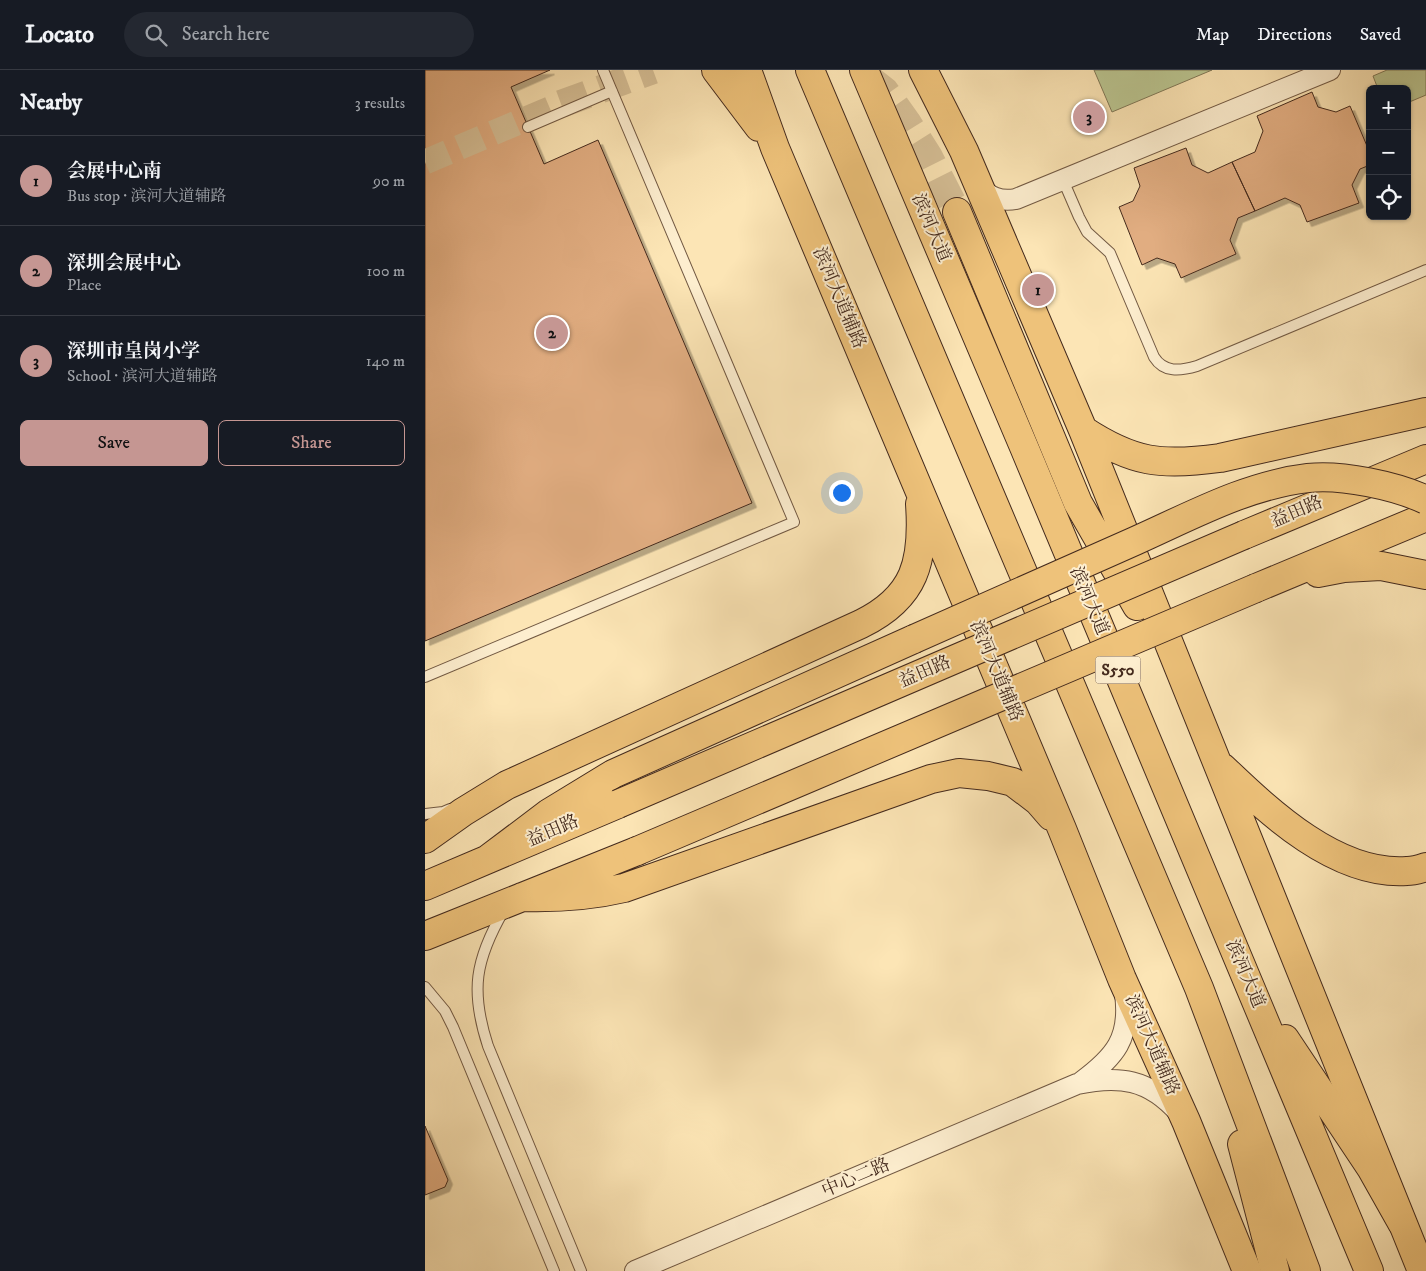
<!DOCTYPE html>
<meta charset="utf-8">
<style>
body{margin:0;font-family:"IM FELL DW Pica","Noto Serif SC",serif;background:#242831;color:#f1f3f6}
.controls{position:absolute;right:15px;top:15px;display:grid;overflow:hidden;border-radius:8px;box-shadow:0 1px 4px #0004}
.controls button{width:45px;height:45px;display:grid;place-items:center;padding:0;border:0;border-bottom:1px solid #363941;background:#171b24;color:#f1f3f6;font:25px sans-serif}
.you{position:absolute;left:416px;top:422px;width:18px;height:18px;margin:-12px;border:4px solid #fff;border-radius:50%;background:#1a73e8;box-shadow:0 0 0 8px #1a73e833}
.badge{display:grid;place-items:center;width:32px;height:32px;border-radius:50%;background:#c59692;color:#111;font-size:16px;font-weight:700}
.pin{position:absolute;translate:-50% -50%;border:2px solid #fff;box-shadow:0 1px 5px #0006}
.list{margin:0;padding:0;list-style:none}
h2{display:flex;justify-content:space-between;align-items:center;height:65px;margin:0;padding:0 20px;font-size:21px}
h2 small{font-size:16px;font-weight:400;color:#9ea1a6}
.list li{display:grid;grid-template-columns:32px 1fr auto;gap:15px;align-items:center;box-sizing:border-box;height:90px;padding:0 20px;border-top:1px solid #363941}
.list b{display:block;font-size:19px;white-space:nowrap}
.list p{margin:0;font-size:16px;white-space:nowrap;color:#9ea1a6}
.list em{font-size:16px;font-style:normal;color:#9ea1a6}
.actions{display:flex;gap:10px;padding:15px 20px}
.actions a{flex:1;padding:11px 0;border:1px solid #c59692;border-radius:8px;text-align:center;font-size:18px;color:#c59692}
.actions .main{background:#c59692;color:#111}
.icon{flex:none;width:28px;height:28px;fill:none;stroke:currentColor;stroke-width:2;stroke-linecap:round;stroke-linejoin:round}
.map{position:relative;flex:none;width:1001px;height:1201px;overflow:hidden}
header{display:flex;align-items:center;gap:30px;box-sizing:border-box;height:70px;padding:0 25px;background:#171b24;border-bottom:1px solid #363941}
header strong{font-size:24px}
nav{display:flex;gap:28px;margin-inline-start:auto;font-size:18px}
.search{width:350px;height:45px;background:#242831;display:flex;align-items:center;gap:12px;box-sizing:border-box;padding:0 18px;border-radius:28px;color:#9ea1a6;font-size:19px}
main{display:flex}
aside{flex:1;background:#171b24}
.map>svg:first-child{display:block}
.green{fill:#bbc691;stroke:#807857}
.building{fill:#e1ad81;stroke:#442a1d;filter:url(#shadow)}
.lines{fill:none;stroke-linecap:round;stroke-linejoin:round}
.tertiary-tunnel{stroke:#d7c097;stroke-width:25;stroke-dasharray:25 12;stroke-linecap:butt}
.primary-tunnel{stroke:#d7c097;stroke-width:28;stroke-dasharray:28 14;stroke-linecap:butt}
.service-casing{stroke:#725943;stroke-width:12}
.minor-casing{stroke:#725943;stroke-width:22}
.primary-casing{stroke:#442a1d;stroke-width:30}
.trunk-casing{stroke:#442a1d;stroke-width:30}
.service{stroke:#fdeecf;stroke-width:10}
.minor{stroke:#fdeecf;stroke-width:20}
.primary{stroke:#eec27a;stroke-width:28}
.trunk{stroke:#eec27a;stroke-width:28}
.primary-bridge-casing{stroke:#442a1d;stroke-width:30;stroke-linecap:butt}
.primary-bridge{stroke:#eec27a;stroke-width:28}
.labels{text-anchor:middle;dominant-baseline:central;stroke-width:4;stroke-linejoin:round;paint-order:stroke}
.shield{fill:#fdeecf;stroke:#7c6552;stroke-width:1}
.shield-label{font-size:16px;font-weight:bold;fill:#442a1d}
.street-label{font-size:18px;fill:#442a1d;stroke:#fdeecf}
</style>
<header>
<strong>Locato</strong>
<div class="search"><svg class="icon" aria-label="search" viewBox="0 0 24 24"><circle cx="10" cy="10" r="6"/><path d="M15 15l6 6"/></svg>Search here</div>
<nav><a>Map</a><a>Directions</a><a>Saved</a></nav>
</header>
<main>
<aside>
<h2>Nearby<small>3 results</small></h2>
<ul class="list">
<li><span class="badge">1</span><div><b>会展中心南</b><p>Bus stop · 滨河大道辅路</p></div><em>90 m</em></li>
<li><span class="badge">2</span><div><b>深圳会展中心</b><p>Place</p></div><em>100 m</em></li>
<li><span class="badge">3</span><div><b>深圳市皇岗小学</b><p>School · 滨河大道辅路</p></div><em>140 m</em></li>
</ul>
<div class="actions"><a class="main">Save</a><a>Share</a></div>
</aside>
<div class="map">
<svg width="1001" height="1201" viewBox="0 0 1001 1201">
<defs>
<filter id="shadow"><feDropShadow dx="4.5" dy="4.5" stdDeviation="0" flood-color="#0004"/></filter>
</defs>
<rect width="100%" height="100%" fill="#fce5b5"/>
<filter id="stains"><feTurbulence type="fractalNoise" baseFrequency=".004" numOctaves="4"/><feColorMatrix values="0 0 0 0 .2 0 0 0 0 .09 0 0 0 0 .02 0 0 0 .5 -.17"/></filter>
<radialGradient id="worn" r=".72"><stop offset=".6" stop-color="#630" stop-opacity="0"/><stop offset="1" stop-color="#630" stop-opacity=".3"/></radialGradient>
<path class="green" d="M669,0H787L687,42Z
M962,0H1001V25L982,33V19H953L948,6Z"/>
<path class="building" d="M0,0H125L86,17L119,94L173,70L327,433L0,571Z
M887,22L893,37L911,42L925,36L945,83V95L935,99L927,115L934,133L882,152L875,135L860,128L830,141L807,92L830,82L838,61L832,46Z
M761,78L767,95L783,103L807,92L830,141L813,148L805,170L811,184L756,208L750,194L732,188L717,195L694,137L708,131L715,116L709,98Z
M0,1056L23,1110L20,1117L0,1125Z"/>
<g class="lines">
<path class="tertiary-tunnel" d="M0,92L136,34"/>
<path class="primary-tunnel" d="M441,6L460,21L482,52L504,87L532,142
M136,34L228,0"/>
<defs>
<path id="service" d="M103,57L187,21
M638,110L654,147L662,162L685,183L729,287C739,303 755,301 772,296L1001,200
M0,607L369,452L178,0
M0,744L18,742L25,739
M79,840C50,890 45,921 63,976L156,1201
M0,917L20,941L28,957L129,1201"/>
<path id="minor" d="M553,114C563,127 575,132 591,129L905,0
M656,1012C690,987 706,968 700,924
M210,1201L652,1014C694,1005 724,1009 754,1043"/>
<path id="primary" d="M291,0L334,57
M322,0L350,78L637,759L697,909L761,1051L822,1201
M498,0L539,81L658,360L997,1201
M532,142L653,433L712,536
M658,360C708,393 736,396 795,388L1001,342
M819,465L1001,389
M893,503L919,498L956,496L1001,505
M831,518L1001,447
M798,698C845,743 912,806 982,801C988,801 995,799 1001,797
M0,769L38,742L82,715L436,554C491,527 499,491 495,434
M63,789L124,743L188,704L489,569
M0,816L193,734
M97,827C132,828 165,826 199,818L506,709L534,703L563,706L588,712L613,731L626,746
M0,866L212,781"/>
<path id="trunk" d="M385,0L774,918L881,1201
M439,0L599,377L944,1201
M860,969L946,1098L977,1153
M817,1074L850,1201"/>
</defs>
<use href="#service" class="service-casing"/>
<use href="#minor" class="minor-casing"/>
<use href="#primary" class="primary-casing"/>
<use href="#trunk" class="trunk-casing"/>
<use href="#service" class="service"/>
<use href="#minor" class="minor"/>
<use href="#primary" class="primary"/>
<use href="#trunk" class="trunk"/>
<defs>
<path id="primary-bridge" d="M489,569C562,536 636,504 710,471C766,446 822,415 883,408C916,404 972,416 1001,430
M193,734L819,465
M212,781L831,518"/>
</defs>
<use href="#primary-bridge" class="primary-bridge-casing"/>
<use href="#primary-bridge" class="primary-bridge"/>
</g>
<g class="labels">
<rect class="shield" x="670.5" y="586.5" width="45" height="27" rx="4"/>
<g class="shield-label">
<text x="693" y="600">S550</text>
</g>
<g class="street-label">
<text transform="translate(506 158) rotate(67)">滨河大道</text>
<text transform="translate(414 228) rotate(67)">滨河大道辅路</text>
<text transform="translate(872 442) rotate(-23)">益田路</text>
<text transform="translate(664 531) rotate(67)">滨河大道</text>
<text transform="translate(571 601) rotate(67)">滨河大道辅路</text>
<text transform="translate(500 602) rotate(-23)">益田路</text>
<text transform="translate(128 761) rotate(-23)">益田路</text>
<text transform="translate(820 904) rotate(67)">滨河大道</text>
<text transform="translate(727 975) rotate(66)">滨河大道辅路</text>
<text transform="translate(431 1108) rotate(-23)">中心二路</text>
</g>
</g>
<rect width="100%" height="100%" filter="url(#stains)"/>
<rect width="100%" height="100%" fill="url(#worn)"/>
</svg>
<div class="controls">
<button>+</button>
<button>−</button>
<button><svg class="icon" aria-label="locate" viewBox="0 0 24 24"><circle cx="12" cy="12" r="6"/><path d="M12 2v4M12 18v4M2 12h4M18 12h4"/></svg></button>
</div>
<div class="you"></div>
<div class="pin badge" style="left:613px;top:220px">1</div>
<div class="pin badge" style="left:127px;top:263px">2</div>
<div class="pin badge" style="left:664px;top:47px">3</div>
</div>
</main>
